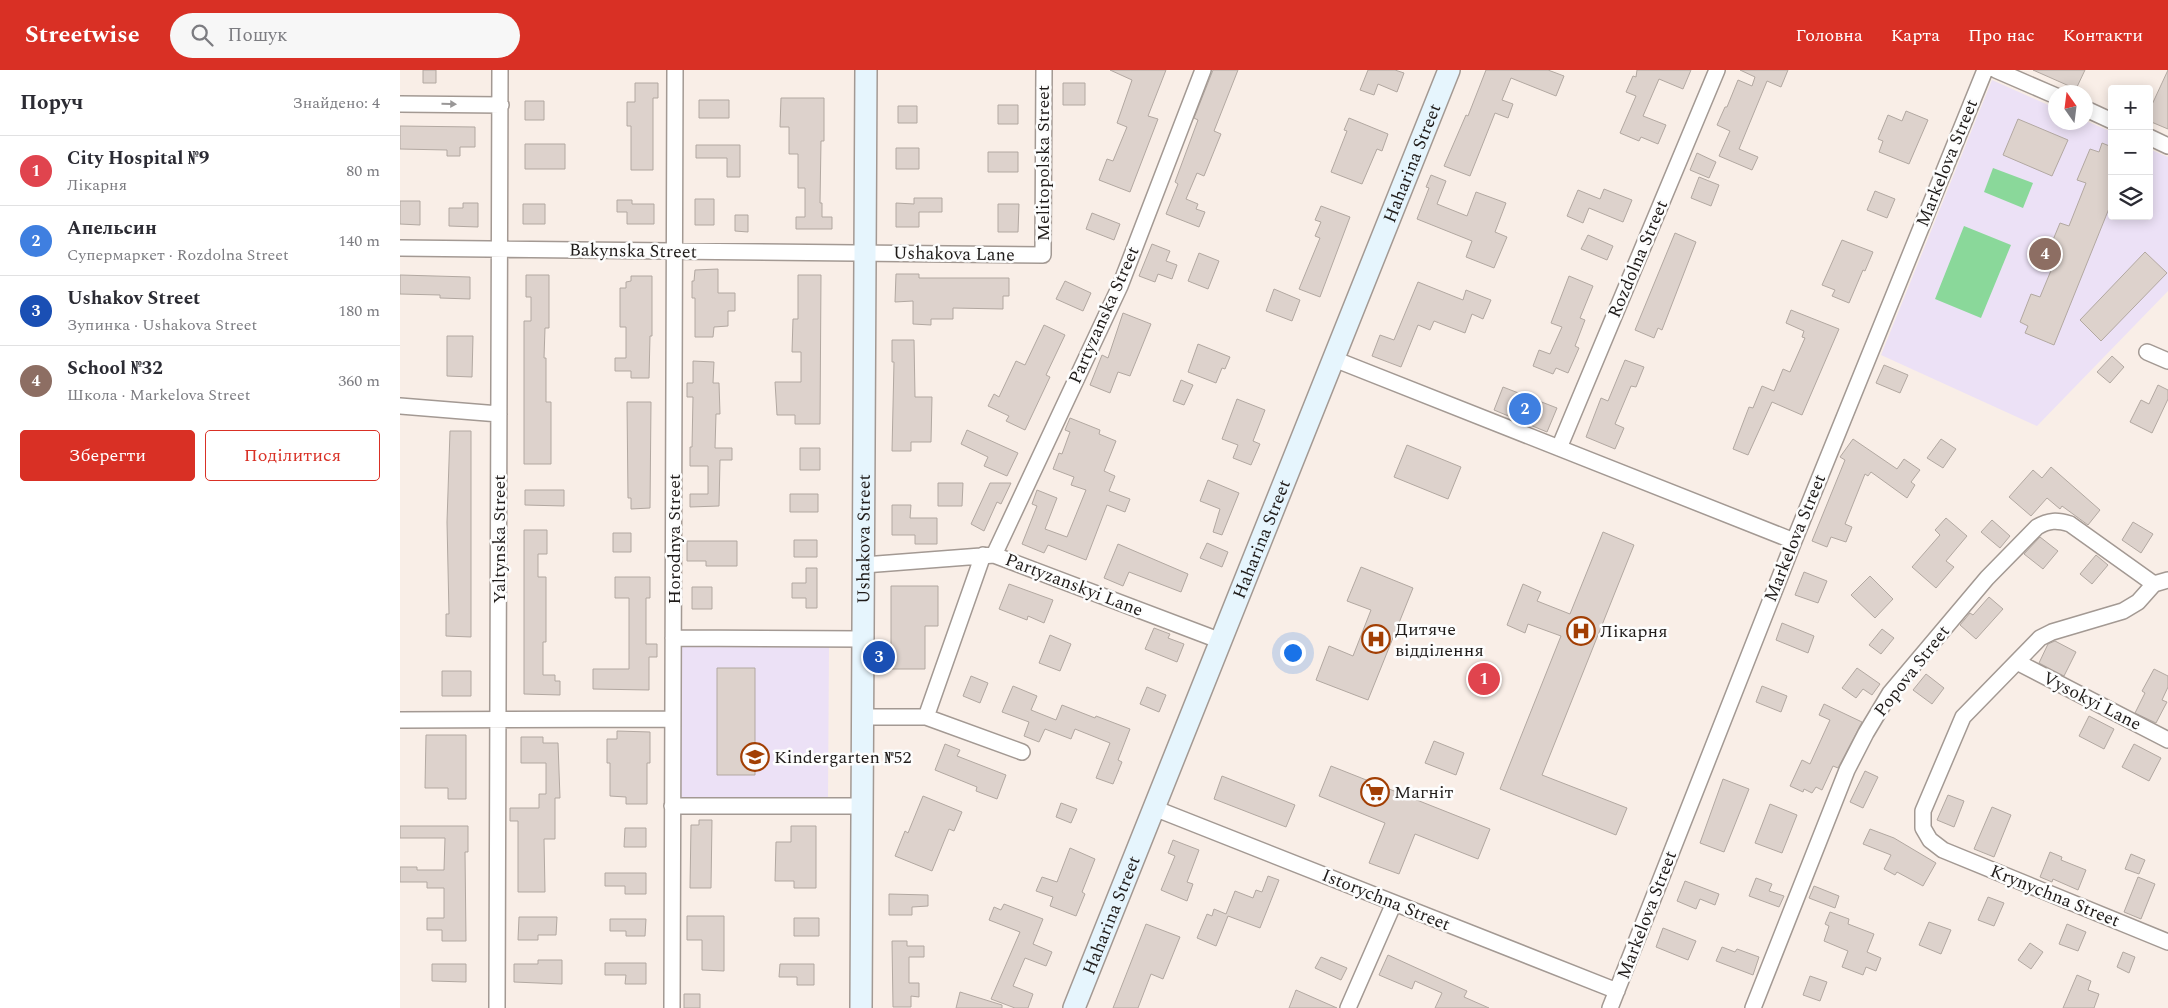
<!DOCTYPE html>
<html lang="uk">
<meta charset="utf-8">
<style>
body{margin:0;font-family:Spectral,serif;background:#f7f7f7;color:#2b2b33}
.controls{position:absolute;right:15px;top:15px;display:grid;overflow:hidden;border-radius:5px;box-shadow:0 2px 12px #0003}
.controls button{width:45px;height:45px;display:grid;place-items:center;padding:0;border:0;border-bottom:1px solid #e1e1e2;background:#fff;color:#2b2b33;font:25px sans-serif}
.compass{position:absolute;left:1648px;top:15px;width:45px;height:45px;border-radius:50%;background:#fff;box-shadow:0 2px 12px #0003;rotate:346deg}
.you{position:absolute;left:892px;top:582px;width:18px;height:18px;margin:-12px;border:4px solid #fff;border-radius:50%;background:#1a73e8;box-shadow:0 0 0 8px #1a73e833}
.badge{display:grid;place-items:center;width:32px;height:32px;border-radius:50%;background:#d93025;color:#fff;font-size:16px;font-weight:700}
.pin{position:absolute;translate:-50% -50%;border:2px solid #fff;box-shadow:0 1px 5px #0006}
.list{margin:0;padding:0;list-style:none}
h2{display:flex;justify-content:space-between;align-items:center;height:65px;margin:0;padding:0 20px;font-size:21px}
h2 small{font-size:16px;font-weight:400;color:#7c7c81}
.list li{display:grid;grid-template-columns:32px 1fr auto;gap:15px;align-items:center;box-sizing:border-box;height:70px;padding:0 20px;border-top:1px solid #e1e1e2}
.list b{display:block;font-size:19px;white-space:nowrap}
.list p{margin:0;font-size:16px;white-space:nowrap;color:#7c7c81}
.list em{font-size:16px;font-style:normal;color:#7c7c81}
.actions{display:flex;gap:10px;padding:15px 20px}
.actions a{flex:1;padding:11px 0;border:1px solid #d93025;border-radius:5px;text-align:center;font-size:18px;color:#d93025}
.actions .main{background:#d93025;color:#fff}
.icon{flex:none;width:28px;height:28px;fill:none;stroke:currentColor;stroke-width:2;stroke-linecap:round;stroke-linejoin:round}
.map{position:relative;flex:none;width:1768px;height:938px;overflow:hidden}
header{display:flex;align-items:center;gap:30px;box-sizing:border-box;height:70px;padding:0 25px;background:#d93025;color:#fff}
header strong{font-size:24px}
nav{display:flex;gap:28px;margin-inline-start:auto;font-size:18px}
.search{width:350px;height:45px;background:#f7f7f7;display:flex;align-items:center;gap:12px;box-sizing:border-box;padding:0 18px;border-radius:28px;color:#7c7c81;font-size:19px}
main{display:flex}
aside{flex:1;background:#fff}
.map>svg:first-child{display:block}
.education{fill:#ece1f6}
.green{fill:#8ad89a}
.building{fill:#ddd2cc;stroke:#b2a8a1}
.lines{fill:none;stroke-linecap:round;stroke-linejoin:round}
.street-casing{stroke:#a39993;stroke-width:18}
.secondary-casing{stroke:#a39993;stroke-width:24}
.street{stroke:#fff;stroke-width:15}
.secondary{stroke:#e6f5fd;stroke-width:21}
.oneway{fill:#9a9898}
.labels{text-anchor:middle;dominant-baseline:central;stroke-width:5;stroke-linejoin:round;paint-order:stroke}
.street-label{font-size:18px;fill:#1f1b19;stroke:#fdfdfd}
.poi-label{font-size:18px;fill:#1f1b19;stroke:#fdfdfd;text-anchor:start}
</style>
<header>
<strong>Streetwise</strong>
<div class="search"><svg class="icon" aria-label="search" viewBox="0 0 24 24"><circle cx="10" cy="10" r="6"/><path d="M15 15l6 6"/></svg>Пошук</div>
<nav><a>Головна</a><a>Карта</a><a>Про нас</a><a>Контакти</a></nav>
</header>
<main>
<aside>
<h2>Поруч<small>Знайдено: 4</small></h2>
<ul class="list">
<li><span class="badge" style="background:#e0444e">1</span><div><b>City Hospital №9</b><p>Лікарня</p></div><em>80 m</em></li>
<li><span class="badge" style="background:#3f7fe0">2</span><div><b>Апельсин</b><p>Супермаркет · Rozdolna Street</p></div><em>140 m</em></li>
<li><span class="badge" style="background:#1a4fb4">3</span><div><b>Ushakov Street</b><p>Зупинка · Ushakova Street</p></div><em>180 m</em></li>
<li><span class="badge" style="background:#8d6e63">4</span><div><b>School №32</b><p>Школа · Markelova Street</p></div><em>360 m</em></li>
</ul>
<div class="actions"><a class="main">Зберегти</a><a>Поділитися</a></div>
</aside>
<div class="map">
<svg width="1768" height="938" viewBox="0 0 1768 938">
<rect width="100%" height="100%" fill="#f9eee7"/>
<path class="education" d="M1592,10L1655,38L1656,52H1686V51L1712,62V146H1749V79L1768,87V221L1637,356L1481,285Z
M281,577H429L428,728H281Z"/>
<path class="green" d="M1593,98L1633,113L1623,138L1584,122Z
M1564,156L1611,175L1581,248L1535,229Z"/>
<path class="building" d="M23,0H36V13H23Z
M710,0H766L748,46L758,49L730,122L699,110L707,89L713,91L727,57L717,53L732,10Z
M813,0H838L814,61L821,64L804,106L797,103L786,129L798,134L796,139L805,142L799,157L766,144L778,114L775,112L798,50L794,48Z
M968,0H995L1004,3L997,22L978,14L974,25L960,20Z
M1086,0H1148L1164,6L1156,26L1111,8L1102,30L1113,34L1108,48L1095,43L1070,106L1044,96L1066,45L1068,46Z
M1237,0H1291L1283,19L1259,9L1243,46L1266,55L1258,74L1241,67L1239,71L1220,63L1236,26L1226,22L1233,6L1236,7Z
M1340,0H1388L1381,17L1367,11L1339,79L1358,87L1352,100L1319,86L1330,61L1317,55L1325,37H1327L1338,10L1352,16L1355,7Z
M1633,0H1685L1676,19Z
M1768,0V59L1749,51V41Z
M235,13H258V28H253V100H231V56H227V32H235Z
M663,13H685V35H663Z
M381,28H424V71H421L420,133H422V147H432V159H396V147H405V118H398V84H389V57H380Z
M299,30H329V48H299Z
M125,31H144V50H125Z
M598,35H618V54H598Z
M498,36H517V53H498Z
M1506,41L1528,50L1509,94L1479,82L1483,71L1478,69L1488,45L1502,51Z
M949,48L988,64L982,81L977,79L962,114L931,102L947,61L944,60Z
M1618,49L1668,70L1652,106L1603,85Z
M0,56L75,57V77H60V86H47V80L0,79Z
M1702,73L1712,77V131L1654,275L1625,263L1628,256L1620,252L1631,224L1640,227L1657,186L1648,182L1660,153L1669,156L1686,113L1677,110L1690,79L1699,82Z
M125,74H165V99H125Z
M296,75H340V107H327V88H296Z
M496,78H519V99H496Z
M588,82H618V102H588Z
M1297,83L1316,92L1309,108L1290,100Z
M1031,105L1046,111L1037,134L1067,146L1076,122L1106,133L1095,162L1107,167L1094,198L1066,187L1072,171L1017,149L1029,118L1026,117Z
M1299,107L1319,115L1311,136L1291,128Z
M1204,119L1232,130L1223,152L1189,138L1183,153L1167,146L1178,120L1200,129Z
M1475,121L1495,129L1487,148L1467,140Z
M514,128H542V142H519V157H496V133L514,134Z
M295,129H314V155H295Z
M217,130H232V134H254V154H227V142H217Z
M0,131H20V155L0,154Z
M63,133H78V157L49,156V138H63Z
M123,134H145V154H123Z
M598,134H619L618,162H598Z
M921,136L950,147L920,227L899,219L920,168L915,166L921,152L915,150Z
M692,143L720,154L714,170L686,159Z
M335,145H348V162L335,161Z
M1275,163L1296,172L1262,260L1258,258L1254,268L1235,260Z
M1188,165L1213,176L1207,190L1181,179Z
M1442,170L1473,182L1465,201L1463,200L1449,233L1432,226L1435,220L1422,215Z
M752,174L770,181L766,191L777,195L772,209L758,204L755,212L739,206Z
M1745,182L1767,203L1701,271L1680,250Z
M799,183L819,191L808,219L788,211Z
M318,199V223H335V241H328V256L314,257L313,267H295V228H292V211H294L295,200Z
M496,204H519V208H609V226H603V239L553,238V249H531V255L513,254V231L495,232Z
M0,205L70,207V229L40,228V225L0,224Z
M126,205H149V258H145L144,288H146V332H151V394H124V251H131V227H126Z
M398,205H421L420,354H395V345H377L375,312H401V282H392L393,249H398Z
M231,206H252V266H250L249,308H231V301H215V288H226V257H220V218H226V212L231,211Z
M1169,206L1193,216L1180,248L1185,250L1175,276L1179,278L1168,303L1156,298L1153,304L1133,296L1139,280L1150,284L1162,257L1151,253Z
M665,211L691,223L683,241L656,229Z
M1018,212L1063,230L1066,220L1091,230L1083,249L1072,244L1065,263L1034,251L1030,260L1018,255L1001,297L972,286L980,265L994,270Z
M874,219L900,230L892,251L866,241Z
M1391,240L1439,259L1402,345L1372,332L1348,385L1333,379L1349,337L1353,338L1362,316L1374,321L1383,299L1390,302L1405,268L1402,267L1404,261L1386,253Z
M723,243L751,254L730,306L718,302L710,323L690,315L702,285L708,288Z
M644,255L665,265L646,305L650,307L625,360L606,351L609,346L588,336L594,324L599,327L616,291L625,295Z
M47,266H73L72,307L47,306Z
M492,270H514L515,327H532L531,372H511V381H492L494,292H492Z
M798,274L830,287L825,299L822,298L816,313L788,302Z
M1712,286L1724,297L1710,313L1697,302Z
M1225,290L1244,297L1236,317L1231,316L1215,354L1224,358L1215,379L1186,367L1201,328L1208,331Z
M293,291L314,292L313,313H319L320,344H316L315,378H332V390H320L319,436L290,437V424H308V396H290V377H292L293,327H287V313H293Z
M1484,295L1508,305L1500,323L1476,313Z
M781,310L793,315L784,335L773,331Z
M1758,315L1768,320V329L1752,363L1730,352L1741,330L1749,334Z
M1103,317L1157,338L1147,362L1094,340Z
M837,329L865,340L853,371L860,374L851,395L833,388L838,375L822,369Z
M227,332H251L250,438L231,439V428H228Z
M670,348L700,360L699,364L716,371L704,401L715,406L709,421L730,429L725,442L707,435L686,490L648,475L644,483L622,474L637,436L632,434L637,420L657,428L645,459L667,467L686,420L671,415L674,407L653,399L659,383L662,384L670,362L665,360Z
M567,360L618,383L607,406L584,396L588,387L561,374Z
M50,361H71V567L46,566V544H49L47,452Z
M1453,369L1497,399L1504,389L1520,400L1511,412L1515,415L1507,428L1471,402L1468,406L1465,404L1445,454L1452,457L1446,472L1431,467L1427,477L1412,471L1445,390L1440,387Z
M1541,369L1556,379L1543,398L1527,388Z
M1007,375L1061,397L1048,429L994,407Z
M400,378H420V400H400Z
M1651,397L1700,440L1688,455L1662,436L1660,439L1647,428L1631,446L1609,427L1633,400L1642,408Z
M808,410L839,423L822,465L813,462L820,439L800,431Z
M538,413H563L562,436H538Z
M590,413H611L601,434L597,432L584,461L571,454Z
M125,420H164V436L125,435Z
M390,424H418V442H390Z
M492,435H511L510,448H537V474H515V465H492Z
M1546,448L1567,466L1546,491L1554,497L1536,518L1512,497L1540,465L1535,460Z
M1592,450L1610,466L1600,478L1581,462Z
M1733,452L1753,464L1741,483L1722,470Z
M124,460H147V484H138V507H146V572H143V605H155V611H160V625L124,624Z
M1203,462L1234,475L1142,705L1227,738L1216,765L1100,719L1161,566L1128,554L1125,563L1107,555L1123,514L1141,522L1137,531L1170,544Z
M213,463H231V482H213Z
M1640,467L1658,481L1643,499L1624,484Z
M394,470H417V487H394Z
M287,471H337V496H306V491H287Z
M807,473L828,482L822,497L800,488Z
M718,474L788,504L781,522L729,502L723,516L704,508Z
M1696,485L1708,495L1692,514L1680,504Z
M961,497L1013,518L968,630L916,610L929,576L953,586L971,540L947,531Z
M406,498H417V538H406V528H392V513H406Z
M1404,502L1427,511L1418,533L1395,525Z
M1470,506L1493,529L1475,548L1451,525Z
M215,507H250V528H246V574H257V587H249V620L193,619V599H229V528H215Z
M609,514L653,530L644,553L628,546L627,550L599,539Z
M491,516H538V556H525V599H491Z
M292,517H312V539H292Z
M1589,527L1603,539L1576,569L1560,555L1570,543L1573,545Z
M1382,553L1414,566L1408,583L1376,570Z
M754,558L770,564L768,568L784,574L777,592L745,579Z
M1482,559L1494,568L1481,584L1469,575Z
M650,565L671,574L660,601L639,593Z
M1655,571L1676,582L1664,606L1639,593L1648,574Z
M317,598H355V705H317Z
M1457,598L1480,614L1472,625L1463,619L1456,628L1442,618Z
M1754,599L1768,606V617L1762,630L1767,632L1756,653L1735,643L1745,623L1742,621Z
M42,601H71V626H42Z
M1526,604L1544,618L1532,634L1513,620Z
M571,606L588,613L580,633L563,626Z
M613,616L637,626L631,640L656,650L662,635L695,648L696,646L730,659L718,690L722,692L713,714L696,708L710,673L675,659L671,669L645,659L639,672L624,666L629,652L602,642Z
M1362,616L1387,626L1381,642L1356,632Z
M747,617L766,625L759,642L740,634Z
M1424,634L1462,652L1438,698L1433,696L1422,720L1416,717L1412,723L1404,719L1403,722L1390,716L1402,690L1410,694L1430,650L1419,645Z
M1689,646L1714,659L1704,679L1679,666Z
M217,661L250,662V693H247V734H226V727L210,726V693H207V669H217Z
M26,665H66V729H48V718H25Z
M121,667H143V673H158L160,728H155V769H144L145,822H118V751H110V738H139V724H146V693H121Z
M1034,671L1064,683L1056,705L1025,693Z
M545,674L560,680L557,686L606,705L597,729L576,721L577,717L535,700Z
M1734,674L1761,688L1749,711L1722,697Z
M931,696L1090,759L1078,789L1015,764L999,804L969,793L985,753L919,726Z
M1465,701L1478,707L1463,738L1450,732Z
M822,706L895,735L886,757L814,729Z
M1323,709L1349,719L1324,782L1300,773Z
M1548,725L1564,731L1554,757L1537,750Z
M523,726L562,742L554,761L549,759L532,801L495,786L505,761L508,763Z
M661,733L677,739L671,753L656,747Z
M1370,734L1397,745L1382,783L1355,773Z
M1592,737L1611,745L1594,787L1574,779Z
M299,750H312L311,818H290L291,755H299Z
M0,756H68V782H65L66,871H42V860H27V848H44V818H27V812H0V797H17V800H44L45,768H0Z
M391,756H416V818H394V811H375L376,772H391Z
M225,758H246V777H224Z
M1470,759L1494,768L1536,793L1523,816L1497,802L1495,805L1484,799L1491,785L1463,774Z
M773,770L799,780L787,812L793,814L787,831L761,820L775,786L768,783Z
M670,778L695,789L682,822L685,824L676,846L650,836L653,827L636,821L642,807L657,812Z
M1650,782L1662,787L1661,790L1686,800L1678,820L1653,809L1652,812L1640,807Z
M1731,784L1745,790L1739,804L1725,799Z
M205,803H246V824H225V816H205Z
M868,806L879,810L860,858L828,846L816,876L797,868L807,844L812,846L814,839L826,844L835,821L853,828L856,820L862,822Z
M1738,807L1755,814L1741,849L1724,842Z
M1356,808L1372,814L1369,821L1384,826L1379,837L1349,826Z
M1285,811L1319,824L1315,835L1300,829L1296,839L1277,831Z
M1414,816L1439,826L1435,838L1409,828Z
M489,824L528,825V836L512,837V845H489Z
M1588,827L1604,833L1594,856L1578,850Z
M604,834L643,849L633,874L652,882L646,896L625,888L613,916L633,924L628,938H615L591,929L620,862L589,850L594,837L601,840Z
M1430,842L1449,849L1448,854L1474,864L1467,882L1481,888L1476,901L1466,897L1463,905L1442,897L1448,881L1424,871L1429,856L1425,854Z
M287,846H324V901L302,900V870H287Z
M119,847H157L156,865H138V870H118Z
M394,848H419V866H394Z
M210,849H246L245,866H226V861H210Z
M1529,852L1551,860L1541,884L1519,875Z
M746,854L780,867L763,909L751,904L738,938H713Z
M1667,854L1686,862L1678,881L1659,874Z
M1263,858L1296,871L1288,890L1256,877Z
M492,871H507V876H524V887H509V913H519V927L511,926V937H493Z
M1630,873L1643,882L1631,899L1618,890Z
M1322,877L1335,882L1337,879L1359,887L1353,905L1316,891Z
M1723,882L1735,887L1729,903L1717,897Z
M988,885L1067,921L1064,927L1089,938H1035L1042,923L1015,911L1012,919L979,905Z
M921,887L947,898L941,910L915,898Z
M138,890H162V914L114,912V894H138Z
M205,893H246V914H225L226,905H205Z
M32,894H66V912L32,911Z
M380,894H414V915H397V907H379Z
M1677,905L1691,911L1688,920L1699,924L1694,938H1663Z
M1410,906L1427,912L1420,931L1403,925Z
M896,920L937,938H889Z
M560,922L602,935V938H556Z
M284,924H300V938H284Z"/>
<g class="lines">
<defs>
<path id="street" d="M1596,0L1656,26
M0,34L101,35
M1686,39L1712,51
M1749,67L1768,76
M0,178L643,185L644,0
M1747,282L1768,291
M934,289L1394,471
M0,336L99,344
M1159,378L1317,0
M594,485L720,216L803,0
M464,495L594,485L821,571
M1754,514L1738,532L1723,541L1652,562L1640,568L1563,647L1523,741V758L1530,770L1543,780L1768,872
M273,568L463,569
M1617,592L1768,670
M463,647H526L622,682
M526,647L583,485
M0,650L273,649
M272,736H462
M754,738L1217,921
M97,938L100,0
M272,938L275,0
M948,938L994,833
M1210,938L1394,471L1585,0
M1353,938L1447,700L1466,663L1490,623L1587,508L1637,457C1649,450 1657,450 1670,454L1754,514L1768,510"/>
<g id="secondary">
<path id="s1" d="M461,938L466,0"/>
<path id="s2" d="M674,938L1049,0"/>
</g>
</defs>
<use href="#street" class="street-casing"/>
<use href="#secondary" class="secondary-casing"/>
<use href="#street" class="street"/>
<use href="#secondary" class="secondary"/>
</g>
<defs><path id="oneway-solid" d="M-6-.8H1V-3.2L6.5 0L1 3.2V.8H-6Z" transform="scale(1.25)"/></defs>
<use class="oneway" href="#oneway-solid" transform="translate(49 34) rotate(1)"/>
<defs>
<symbol id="hospital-ring" viewBox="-11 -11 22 22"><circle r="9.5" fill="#fdfdfd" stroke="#a23f04" stroke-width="1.5"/><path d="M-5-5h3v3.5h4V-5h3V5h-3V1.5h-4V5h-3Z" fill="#a23f04"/></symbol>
<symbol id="school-ring" viewBox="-11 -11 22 22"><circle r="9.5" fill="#fdfdfd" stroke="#a23f04" stroke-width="1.5"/><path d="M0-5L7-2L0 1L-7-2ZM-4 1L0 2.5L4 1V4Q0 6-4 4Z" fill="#a23f04"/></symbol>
<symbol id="supermarket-ring" viewBox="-11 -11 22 22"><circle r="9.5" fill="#fdfdfd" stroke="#a23f04" stroke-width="1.5"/><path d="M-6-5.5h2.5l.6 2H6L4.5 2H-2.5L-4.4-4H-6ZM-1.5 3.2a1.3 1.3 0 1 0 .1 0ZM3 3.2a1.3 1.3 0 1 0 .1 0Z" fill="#a23f04"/></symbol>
</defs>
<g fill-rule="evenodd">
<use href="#hospital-ring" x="1165" y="545" width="32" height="32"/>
<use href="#hospital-ring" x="960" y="553" width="32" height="32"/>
<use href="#school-ring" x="339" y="671" width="32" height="32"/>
<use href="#supermarket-ring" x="959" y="706" width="32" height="32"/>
</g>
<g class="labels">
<g class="street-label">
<text transform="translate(643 93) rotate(-90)">Melitopolska Street</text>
<text stroke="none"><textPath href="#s2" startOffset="910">Haharina Street</textPath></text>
<text transform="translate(1547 93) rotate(-68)">Markelova Street</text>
<text transform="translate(233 181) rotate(1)">Bakynska Street</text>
<text transform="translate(554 184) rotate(1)">Ushakova Lane</text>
<text transform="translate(1238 189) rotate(-67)">Rozdolna Street</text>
<text transform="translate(704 245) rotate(-66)">Partyzanska Street</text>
<text transform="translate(1395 468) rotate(-68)">Markelova Street</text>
<text transform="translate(99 469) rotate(-90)">Yaltynska Street</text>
<text transform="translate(274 469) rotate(-90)">Horodnya Street</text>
<text stroke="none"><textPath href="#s1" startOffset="469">Ushakova Street</textPath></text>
<text stroke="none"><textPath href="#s2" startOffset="505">Haharina Street</textPath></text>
<text transform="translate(674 515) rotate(21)">Partyzanskyi Lane</text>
<text transform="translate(1512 601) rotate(-52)">Popova Street</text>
<text transform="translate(1692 631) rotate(27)">Vysokyi Lane</text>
<text transform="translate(1655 826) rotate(22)">Krynychna Street</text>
<text transform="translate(986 830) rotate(22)">Istorychna Street</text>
<text stroke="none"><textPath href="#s2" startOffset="100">Haharina Street</textPath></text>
<text transform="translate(1247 845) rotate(-69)">Markelova Street</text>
</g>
<g class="poi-label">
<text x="995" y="559">Дитяче<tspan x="995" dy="21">відділення</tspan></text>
<text x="1200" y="561">Лікарня</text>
<text x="374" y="687">Kindergarten №52</text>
<text x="994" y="722">Магніт</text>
</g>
</g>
</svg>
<div class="controls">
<button>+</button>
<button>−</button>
<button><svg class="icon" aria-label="layers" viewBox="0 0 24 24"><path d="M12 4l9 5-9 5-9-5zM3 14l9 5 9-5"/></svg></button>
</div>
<svg class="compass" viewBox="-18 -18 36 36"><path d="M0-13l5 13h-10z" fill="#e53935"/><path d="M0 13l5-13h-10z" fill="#7c7c81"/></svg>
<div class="you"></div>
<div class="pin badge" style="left:1084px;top:609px;background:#e0444e">1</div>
<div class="pin badge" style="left:1125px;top:339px;background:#3f7fe0">2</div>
<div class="pin badge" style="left:479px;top:587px;background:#1a4fb4">3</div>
<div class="pin badge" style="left:1645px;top:184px;background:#8d6e63">4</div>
</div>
</main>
